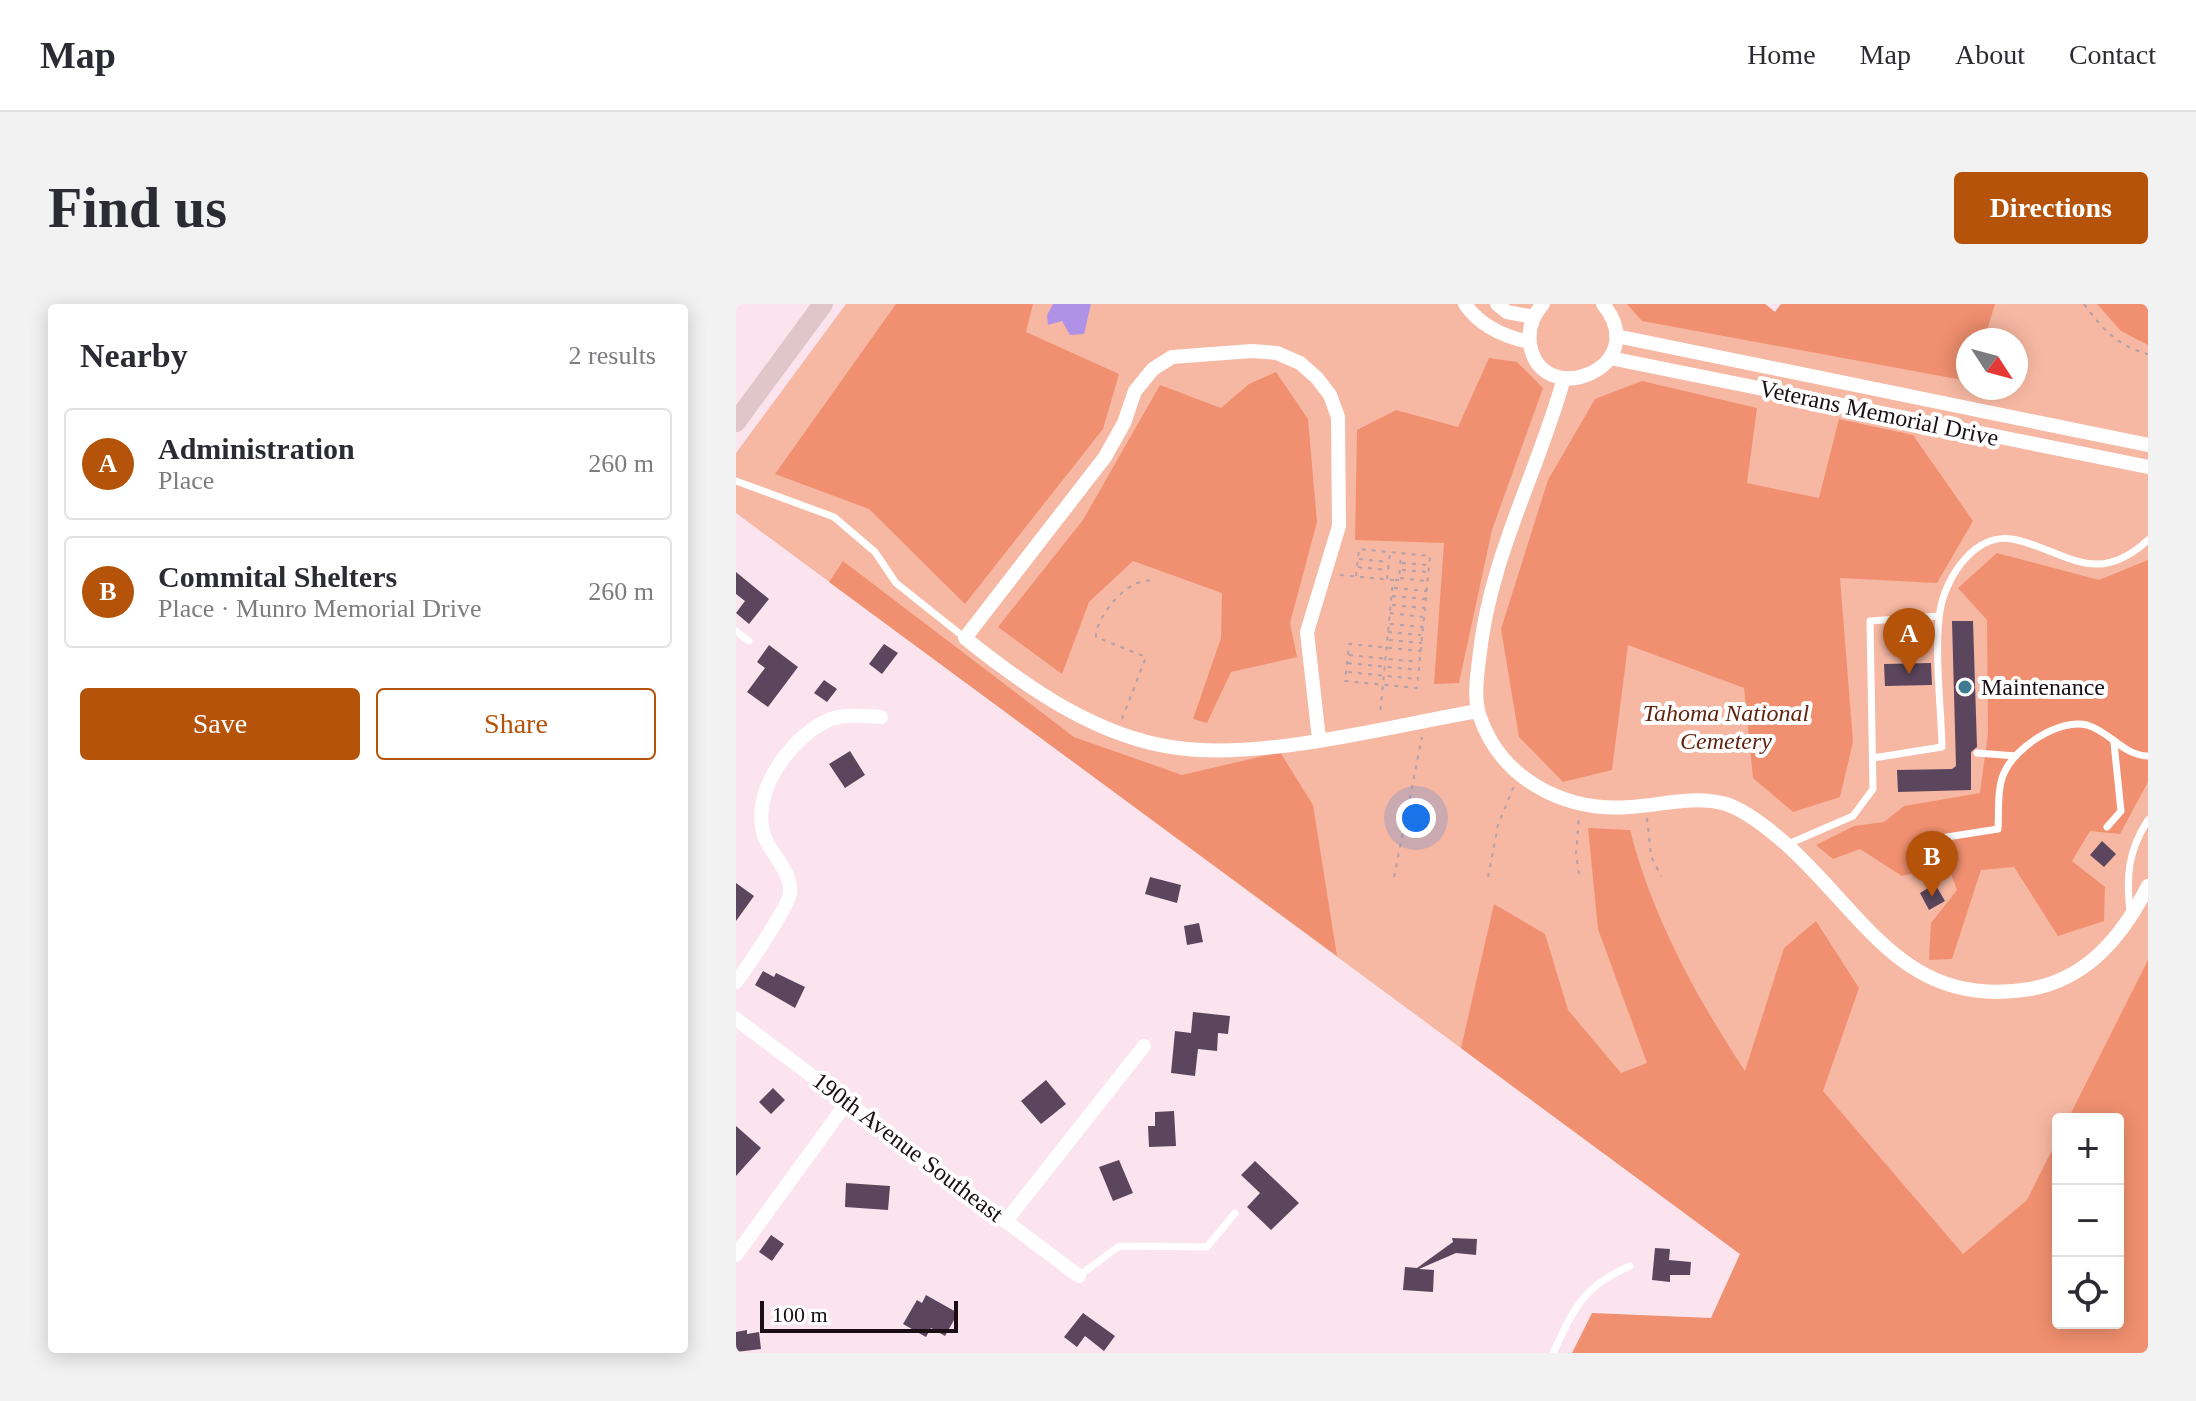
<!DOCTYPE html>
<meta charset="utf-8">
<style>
body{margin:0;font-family:Georgia,serif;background:#f2f2f3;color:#2b2b33}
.controls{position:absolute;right:24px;bottom:24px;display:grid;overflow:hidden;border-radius:8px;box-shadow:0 4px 20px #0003}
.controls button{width:72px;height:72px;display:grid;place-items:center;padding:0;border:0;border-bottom:2px solid #e1e1e2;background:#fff;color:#2b2b33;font:40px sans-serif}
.compass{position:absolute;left:1220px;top:24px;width:72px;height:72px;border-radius:50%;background:#fff;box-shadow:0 4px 20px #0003;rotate:126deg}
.scale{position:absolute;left:24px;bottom:20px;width:198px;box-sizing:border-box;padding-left:8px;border:4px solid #1b0f15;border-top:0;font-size:22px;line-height:28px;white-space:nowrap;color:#1b0f15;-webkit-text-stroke:6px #fff;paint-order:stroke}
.you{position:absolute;left:680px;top:514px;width:28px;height:28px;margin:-20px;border:6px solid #fff;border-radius:50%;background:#1a73e8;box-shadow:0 0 0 12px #1a73e833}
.badge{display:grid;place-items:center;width:52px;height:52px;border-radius:50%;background:#b45309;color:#fff;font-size:26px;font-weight:700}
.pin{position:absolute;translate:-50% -66px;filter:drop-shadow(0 2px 4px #0008)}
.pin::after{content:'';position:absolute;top:42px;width:28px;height:24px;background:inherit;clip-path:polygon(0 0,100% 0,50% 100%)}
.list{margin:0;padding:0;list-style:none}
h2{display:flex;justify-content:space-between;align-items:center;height:104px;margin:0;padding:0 32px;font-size:34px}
h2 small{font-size:26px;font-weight:400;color:#7c7c81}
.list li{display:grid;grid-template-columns:52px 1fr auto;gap:24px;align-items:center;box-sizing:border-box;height:112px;margin:0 16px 16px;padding:0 16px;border:2px solid #e1e1e2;border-radius:8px}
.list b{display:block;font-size:30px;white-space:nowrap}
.list p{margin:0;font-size:26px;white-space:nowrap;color:#7c7c81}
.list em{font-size:26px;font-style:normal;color:#7c7c81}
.actions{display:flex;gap:16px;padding:24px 32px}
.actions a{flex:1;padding:18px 0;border:2px solid #b45309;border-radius:8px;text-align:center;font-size:28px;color:#b45309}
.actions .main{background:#b45309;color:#fff}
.icon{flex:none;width:44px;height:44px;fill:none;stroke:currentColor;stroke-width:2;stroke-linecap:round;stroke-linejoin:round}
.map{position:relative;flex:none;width:1412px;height:1049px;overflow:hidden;border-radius:8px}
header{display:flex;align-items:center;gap:48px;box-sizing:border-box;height:112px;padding:0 40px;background:#fff;border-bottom:2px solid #e1e1e2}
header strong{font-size:38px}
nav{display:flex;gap:44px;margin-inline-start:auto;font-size:28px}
.intro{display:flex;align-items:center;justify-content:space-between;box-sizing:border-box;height:192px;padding:0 48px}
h1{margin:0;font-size:56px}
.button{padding:20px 36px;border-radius:8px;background:#b45309;color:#fff;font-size:28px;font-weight:700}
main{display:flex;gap:48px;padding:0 48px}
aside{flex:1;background:#fff;border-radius:8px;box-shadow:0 4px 20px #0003}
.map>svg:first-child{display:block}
.green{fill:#f7b8a3;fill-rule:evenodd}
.forest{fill:#f19070}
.water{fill:#b091e8}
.building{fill:#5b465d}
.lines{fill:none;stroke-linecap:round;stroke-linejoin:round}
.path{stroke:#b3a0a8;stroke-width:2;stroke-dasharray:4 6;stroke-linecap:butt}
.lane{stroke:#fff;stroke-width:7}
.street{stroke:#fff;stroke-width:14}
.secondary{stroke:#e0c6c9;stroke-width:20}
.poi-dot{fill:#3f7c93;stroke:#fff;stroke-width:3}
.labels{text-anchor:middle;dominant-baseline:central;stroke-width:8;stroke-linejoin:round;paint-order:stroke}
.street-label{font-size:24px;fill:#1b0f15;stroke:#fff}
.poi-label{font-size:24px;fill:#1b0f15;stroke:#fff;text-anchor:start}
.park-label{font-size:24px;font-style:italic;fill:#61240e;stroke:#fff}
</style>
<header>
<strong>Map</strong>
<nav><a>Home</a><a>Map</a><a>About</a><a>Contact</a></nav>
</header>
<div class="intro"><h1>Find us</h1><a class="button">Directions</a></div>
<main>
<aside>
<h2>Nearby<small>2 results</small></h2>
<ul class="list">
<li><span class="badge">A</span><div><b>Administration</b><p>Place</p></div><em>260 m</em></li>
<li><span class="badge">B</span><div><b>Commital Shelters</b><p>Place · Munro Memorial Drive</p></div><em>260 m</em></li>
</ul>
<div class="actions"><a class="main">Save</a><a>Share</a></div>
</aside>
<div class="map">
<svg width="1412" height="1049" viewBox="0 0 1412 1049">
<rect width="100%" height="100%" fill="#fbe4ee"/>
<path class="green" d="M110,0H1029L1039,8L1045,0H1412V924L1382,815H1322V1019L1138,1049L0,209V149ZM1232,36H1280V84H1232Z"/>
<path class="forest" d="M160,0H297L290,28L383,70L367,125L229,300L133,205L39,170Z
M891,0H1029L1039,8L1045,0H1259L1248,36H1232V77L906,17Z
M1361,0H1412V41L1385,27Z
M753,54L781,58L807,84L756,226L723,379L698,380L708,239L619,236L621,126L660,106L722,123Z
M540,68L572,115L581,218L554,319L561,353L495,368L471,419L457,415L485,334L486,289L397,257L353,298L326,370L262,323L347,216L424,81L485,104L513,80Z
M906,77L1021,104L1011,179L1083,194L1103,115L1177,131L1237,217L1201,279L1104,274L1117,438L1104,493L1057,508L1017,474L1008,384L892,341L876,466L827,478L783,433L765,325L812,176L859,95Z
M1261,249L1363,276L1412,256V478L1384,530L1354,527L1336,557L1369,583L1368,617L1322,632L1278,563L1245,566L1216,655L1193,656L1195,619L1221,586L1212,562L1166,572L1124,545L1097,555L1080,541L1118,522L1148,518L1168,502L1244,489L1252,429L1251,316L1222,284Z
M107,257L338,433L446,471L544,448L577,501L601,652L93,278Z
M852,524L894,526C916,612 960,693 1009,767L1048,644L1080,617L1123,684L1087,787L1227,950L1291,896L1322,834V1019H1382V815H1332L1412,656V1049H836L856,1009L975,1014L1004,950L725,744L758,600L809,630L832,706L885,769L911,759L862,625Z"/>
<path class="water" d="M317,0H355L348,30L334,31L326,17L312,21L311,11Z"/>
<path class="building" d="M0,268L33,295L13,320L0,309L9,297L0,290Z
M1216,317H1237L1241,443L1235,448V486L1162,488L1161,466L1216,465L1220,462Z
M148,340L162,349L146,370L133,360Z
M33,341L62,363L32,403L11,388L29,364L21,358Z
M1195,359L1196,381L1149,382L1148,360Z
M88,376L101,385L91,398L78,389Z
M114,447L129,471L109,484L93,460Z
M1366,537L1380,550L1368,563L1354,551Z
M414,573L445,581L441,599L409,590Z
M0,579L18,592L0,617Z
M1199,580L1209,597L1193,606L1184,589Z
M463,619L467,638L451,641L448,622Z
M27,667L38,673L40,669L69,683L59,704L19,681Z
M457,708L494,712L492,730L482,729L481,747L462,745L459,772L435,769L439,727L455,729Z
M310,776L330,800L305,820L285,797Z
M37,784L49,796L35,810L23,798Z
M438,807L440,842L413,843L412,822H419V808Z
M0,822L25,844L0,872Z
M383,856L397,889L377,897L363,863Z
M519,857L563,899L535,926L511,903L524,889L505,871Z
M110,879L154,882L152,906L109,903Z
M35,931L48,940L36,957L23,948Z
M716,934L741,935L740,951L720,949L683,965L698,966L697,988L667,986L669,963L681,964L717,938Z
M919,944L934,945L933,956L955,958L954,971H934V978L916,976Z
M190,991L222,1009L209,1032L195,1024L190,1033L167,1020L181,996L186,999Z
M347,1009L379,1032L368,1047L349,1032L341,1043L328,1033Z
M11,1026V1030L23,1028L25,1045L0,1048V1028Z"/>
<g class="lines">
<path class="path" d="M1348,0C1365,24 1383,43 1412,50
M623,255L653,258
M666,259L691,261
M622,263L652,266
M666,266L691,268
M604,271L657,276L644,411
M620,272L623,245L694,252L681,384L609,377L613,340L685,347
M664,274L689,277
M651,275L654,249
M659,276H663L665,251
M658,284L691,287
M656,292L689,295
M656,301L689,304
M654,309L687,313
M654,320L687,323
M652,328L685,331
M653,336L686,339
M613,351L683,358
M612,359L682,366
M612,368L681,375
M386,415L410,353L360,333C359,317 382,288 397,281C402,278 410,277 416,276
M911,514L915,552L925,572
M843,570L840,550L843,512
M658,573L686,433
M752,573L762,521L778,482"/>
<path class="lane" d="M0,177L98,213L139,248L160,279L229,334
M0,327L13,337
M1241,449L1280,452
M1137,454L1206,443C1205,401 1198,348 1204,307C1209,274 1240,225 1281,236C1333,249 1360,283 1412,236
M1371,523L1385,507L1378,439
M1050,541L1117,512L1137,485L1134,317L1203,312
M1184,570L1187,551L1198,535L1262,525C1263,508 1261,484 1268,469C1279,443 1324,414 1351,421C1375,428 1386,451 1412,452
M1394,609C1390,572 1392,547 1412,516
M343,972L383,942L471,943L499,909
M817,1049C839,1003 846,983 894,962"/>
<path class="street" d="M729,0C744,22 769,33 794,38
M761,0L771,8L798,13
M807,0C797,11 792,25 794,40C805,108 919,64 867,0
M880,32L1412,141
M874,54L1412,163
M828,74C801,171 753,254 743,356C741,372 738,394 743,410C764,475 828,508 894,503C926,501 958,491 990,500C1011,507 1033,525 1050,540C1130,612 1169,706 1294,685C1352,675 1387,631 1412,582
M583,435L571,328L603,222L602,113L594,91L581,74L564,59L541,49L516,47L436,53L417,65L399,87L388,119L369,153L229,334C290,383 362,434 442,444C528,456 654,422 742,407
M0,678C10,665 53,602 54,589C56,565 32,549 27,528C17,485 53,437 90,417C106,409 128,412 145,413
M0,715L343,972
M270,917L408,742
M0,951L112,797"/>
<path class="secondary" d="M0,118L87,0"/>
</g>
<circle class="poi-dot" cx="1229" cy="383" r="8"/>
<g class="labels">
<g class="street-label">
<text transform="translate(1143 109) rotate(12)">Veterans Memorial Drive</text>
<text transform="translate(172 843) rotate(37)">190th Avenue Southeast</text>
</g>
<g class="poi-label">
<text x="1245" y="383">Maintenance</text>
</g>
<g class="park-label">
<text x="990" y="409">Tahoma National<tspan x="990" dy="28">Cemetery</tspan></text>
</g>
</g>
</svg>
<div class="controls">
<button>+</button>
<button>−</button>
<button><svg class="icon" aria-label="locate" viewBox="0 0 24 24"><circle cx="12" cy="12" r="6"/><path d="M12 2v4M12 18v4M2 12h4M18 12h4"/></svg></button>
</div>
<svg class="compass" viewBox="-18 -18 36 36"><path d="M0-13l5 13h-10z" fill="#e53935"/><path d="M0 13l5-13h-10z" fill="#7c7c81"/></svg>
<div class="scale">100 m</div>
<div class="you"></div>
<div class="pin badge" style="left:1173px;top:370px">A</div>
<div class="pin badge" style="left:1196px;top:593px">B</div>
</div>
</main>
